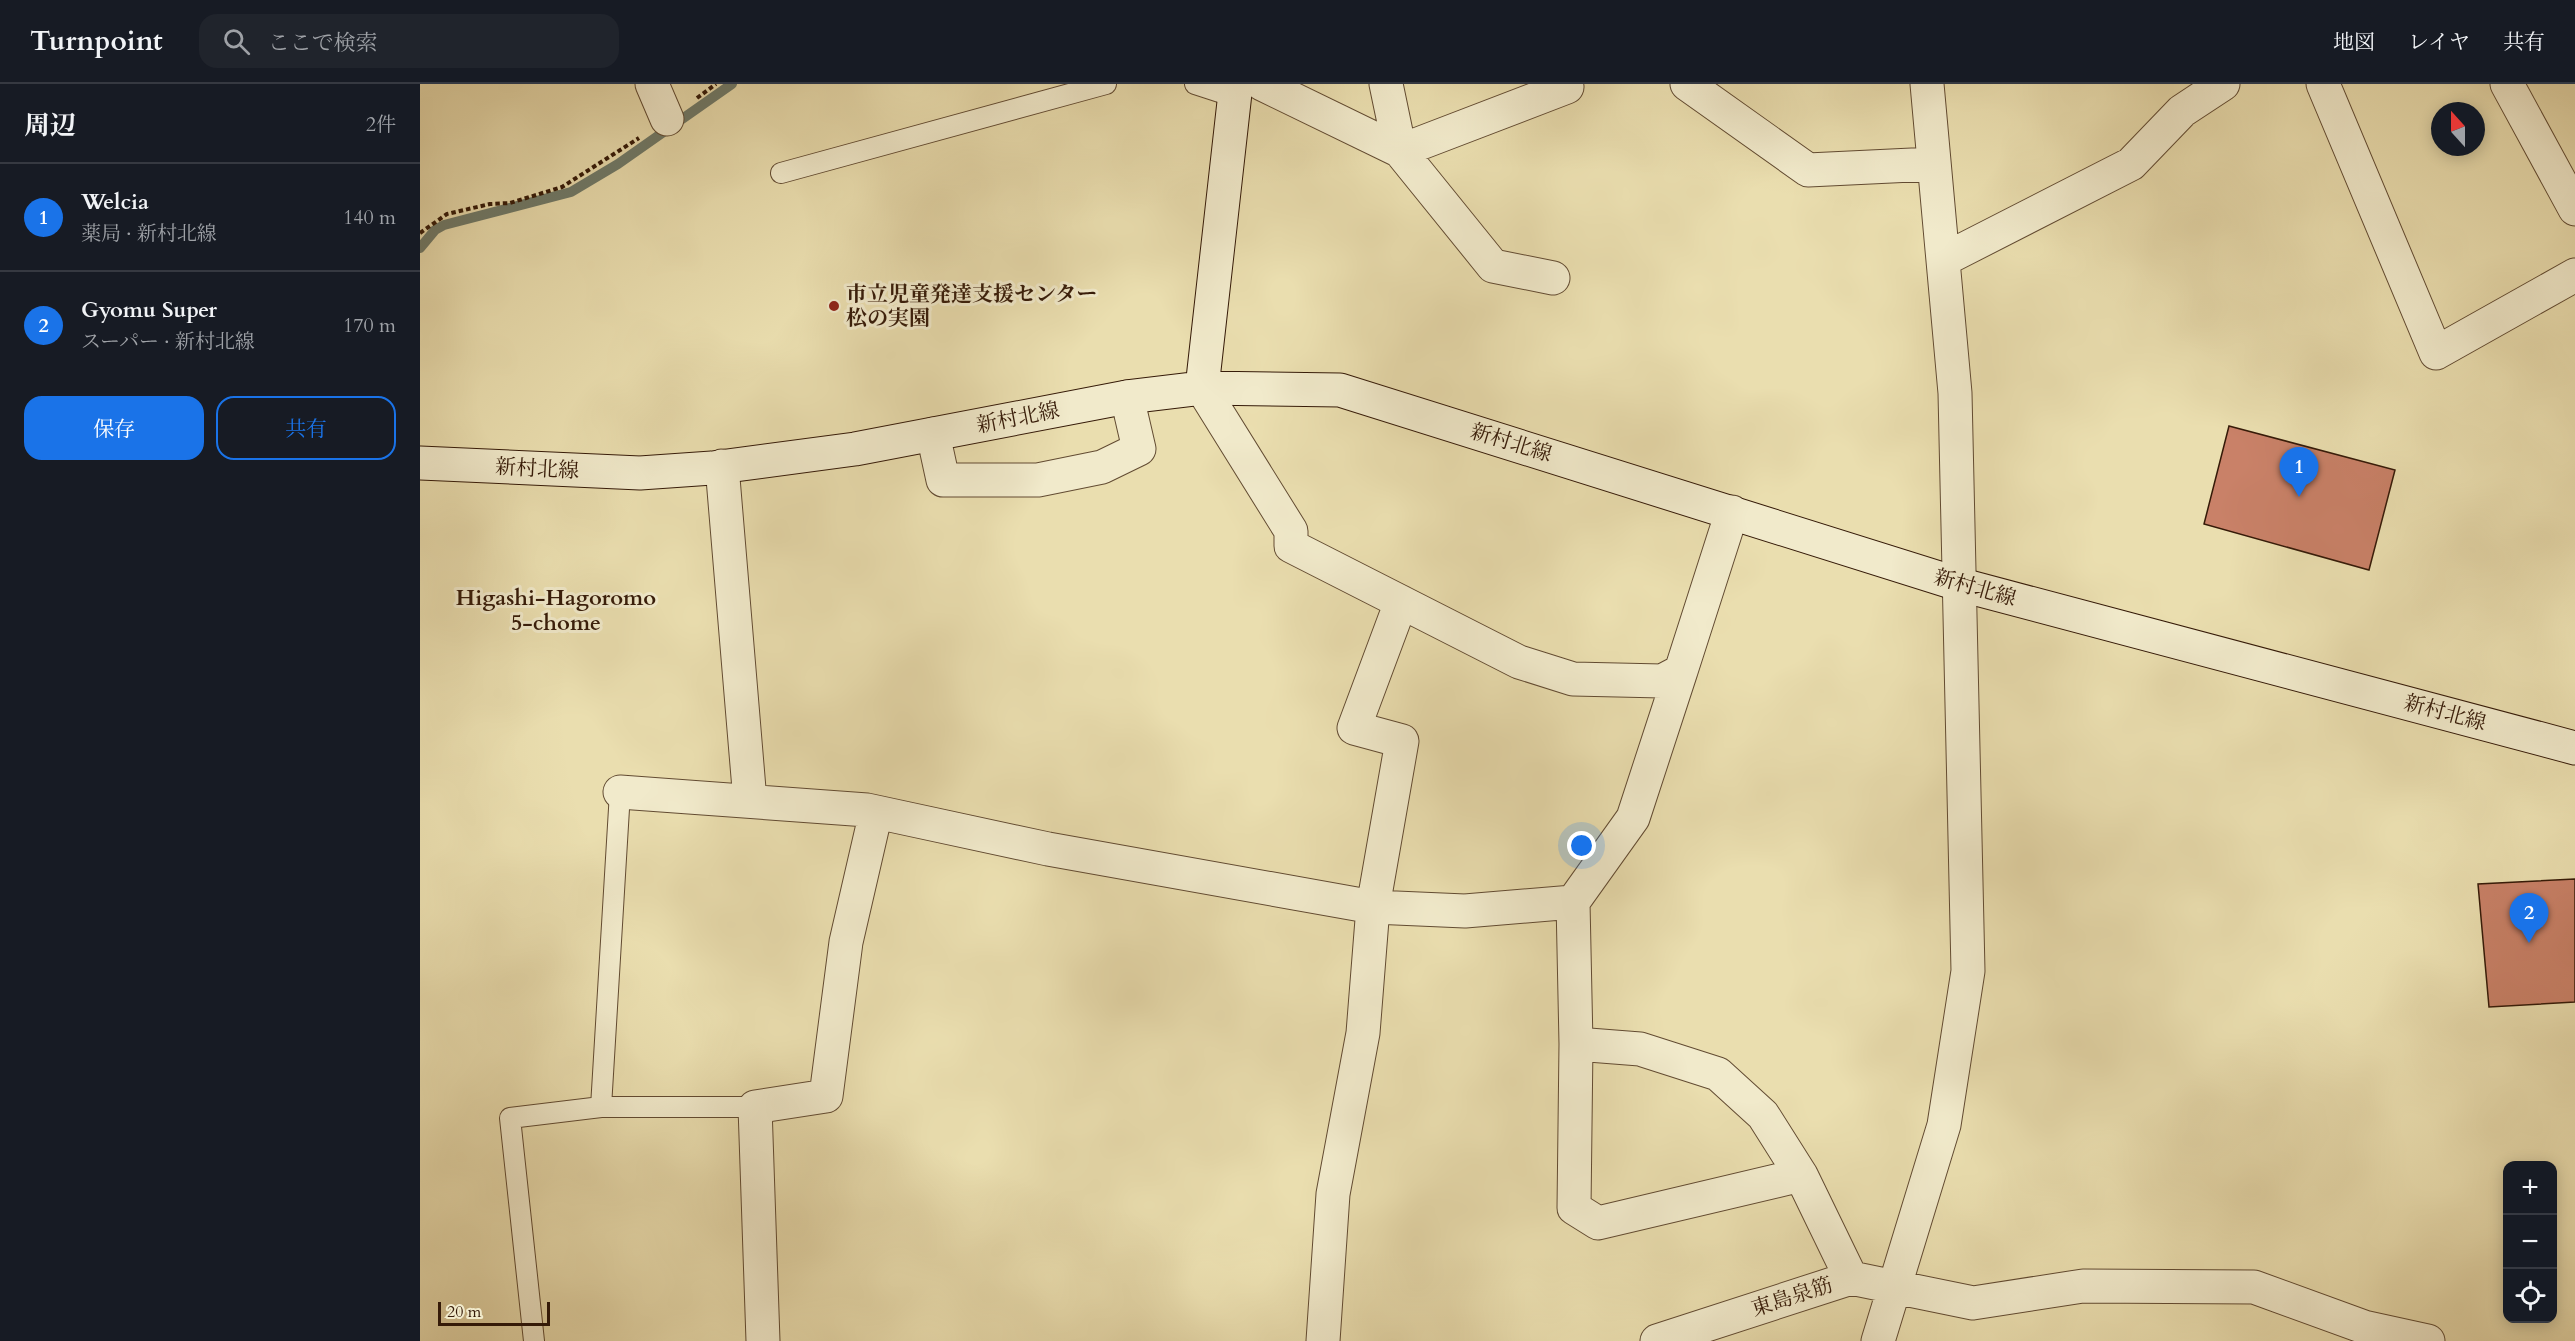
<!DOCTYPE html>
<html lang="ja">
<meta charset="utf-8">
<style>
body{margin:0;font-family:Cardo,"Noto Serif JP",serif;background:#20242c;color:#f1f3f6}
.controls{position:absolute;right:18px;bottom:18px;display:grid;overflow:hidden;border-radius:12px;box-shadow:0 3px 15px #0003}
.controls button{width:54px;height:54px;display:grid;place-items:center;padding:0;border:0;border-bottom:2px solid #363941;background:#171b24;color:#f1f3f6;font:30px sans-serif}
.compass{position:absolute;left:2011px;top:18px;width:54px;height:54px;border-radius:50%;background:#171b24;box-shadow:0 3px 15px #0003;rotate:339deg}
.scale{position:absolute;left:18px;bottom:15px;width:112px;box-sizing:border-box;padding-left:6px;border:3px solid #351a08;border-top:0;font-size:16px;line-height:21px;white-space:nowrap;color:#351a08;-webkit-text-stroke:4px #f1eacb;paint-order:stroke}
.you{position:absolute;left:1162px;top:762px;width:21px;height:21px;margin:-15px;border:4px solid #fff;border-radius:50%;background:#1a73e8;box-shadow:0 0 0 9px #1a73e833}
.badge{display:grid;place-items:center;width:39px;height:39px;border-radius:50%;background:#1a73e8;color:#fff;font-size:20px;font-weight:700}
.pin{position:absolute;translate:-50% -50px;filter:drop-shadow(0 2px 3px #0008)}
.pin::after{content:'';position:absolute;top:32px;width:21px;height:18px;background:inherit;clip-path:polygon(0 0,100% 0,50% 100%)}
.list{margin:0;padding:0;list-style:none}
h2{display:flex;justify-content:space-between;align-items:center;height:78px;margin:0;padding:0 24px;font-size:26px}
h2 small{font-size:20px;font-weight:400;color:#9ea1a6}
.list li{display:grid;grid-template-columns:39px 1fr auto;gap:18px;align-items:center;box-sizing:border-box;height:108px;padding:0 24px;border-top:2px solid #363941}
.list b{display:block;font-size:22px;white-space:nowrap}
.list p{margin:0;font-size:20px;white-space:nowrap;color:#9ea1a6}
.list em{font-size:20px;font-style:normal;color:#9ea1a6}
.actions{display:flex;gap:12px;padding:18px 24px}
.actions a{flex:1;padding:14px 0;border:2px solid #1a73e8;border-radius:18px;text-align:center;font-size:21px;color:#1a73e8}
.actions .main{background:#1a73e8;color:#fff}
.icon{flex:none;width:33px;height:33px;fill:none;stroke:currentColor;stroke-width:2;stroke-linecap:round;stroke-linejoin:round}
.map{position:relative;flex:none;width:2155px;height:1257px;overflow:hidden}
header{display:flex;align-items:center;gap:36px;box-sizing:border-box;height:84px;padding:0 30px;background:#171b24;border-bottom:2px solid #363941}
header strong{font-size:28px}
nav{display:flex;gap:33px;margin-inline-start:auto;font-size:21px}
.search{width:420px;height:54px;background:#20242c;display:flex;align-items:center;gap:15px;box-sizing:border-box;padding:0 21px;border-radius:18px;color:#9ea1a6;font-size:22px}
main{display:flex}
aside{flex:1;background:#171b24}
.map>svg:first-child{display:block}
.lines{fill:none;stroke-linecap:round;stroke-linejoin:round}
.stream{stroke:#707b6a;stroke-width:10}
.building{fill:#c98168;stroke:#351a08;stroke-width:1.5}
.lane-casing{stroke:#624b32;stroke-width:22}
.street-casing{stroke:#624b32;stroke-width:35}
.secondary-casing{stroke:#351a08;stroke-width:35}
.path{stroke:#351a08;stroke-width:4;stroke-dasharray:4.5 3;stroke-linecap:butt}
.lane{stroke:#f1eacb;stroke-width:20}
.street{stroke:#f1eacb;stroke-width:33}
.secondary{stroke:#f1eacb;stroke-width:33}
.poi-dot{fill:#8f2418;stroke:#f1eacb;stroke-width:2}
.labels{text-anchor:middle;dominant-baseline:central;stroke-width:6;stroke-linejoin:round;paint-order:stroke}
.poi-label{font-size:21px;font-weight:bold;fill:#351a08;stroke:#f1eacb;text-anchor:start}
.street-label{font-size:21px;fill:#351a08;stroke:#f1eacb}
.neighbourhood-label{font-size:22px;font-weight:bold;fill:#351a08;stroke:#f1eacb}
</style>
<header>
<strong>Turnpoint</strong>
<div class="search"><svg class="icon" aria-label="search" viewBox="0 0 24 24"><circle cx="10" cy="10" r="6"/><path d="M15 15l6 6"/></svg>ここで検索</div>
<nav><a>地図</a><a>レイヤ</a><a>共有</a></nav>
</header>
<main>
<aside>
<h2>周辺<small>2件</small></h2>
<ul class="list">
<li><span class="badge">1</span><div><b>Welcia</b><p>薬局 · 新村北線</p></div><em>140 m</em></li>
<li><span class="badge">2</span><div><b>Gyomu Super</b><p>スーパー · 新村北線</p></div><em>170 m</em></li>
</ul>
<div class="actions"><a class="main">保存</a><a>共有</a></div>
</aside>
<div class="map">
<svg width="2155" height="1257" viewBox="0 0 2155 1257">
<rect width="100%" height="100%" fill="#eadeaf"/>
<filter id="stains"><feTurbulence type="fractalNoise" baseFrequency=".00333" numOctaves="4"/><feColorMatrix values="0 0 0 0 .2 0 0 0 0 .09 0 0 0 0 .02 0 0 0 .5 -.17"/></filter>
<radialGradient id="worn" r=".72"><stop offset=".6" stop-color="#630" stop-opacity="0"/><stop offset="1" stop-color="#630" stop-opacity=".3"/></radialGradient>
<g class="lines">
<path class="stream" d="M0,164L15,146L24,141L151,108L198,80L312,0"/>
</g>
<path class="building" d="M1809,342L1975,386L1949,486L1784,440Z
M2155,795V918L2069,923L2058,800Z"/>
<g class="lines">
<defs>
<path id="lane" d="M775,0L815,13
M361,89L686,0
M181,1023H335
M114,1257L90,1034L181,1023L200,708"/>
<path id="street" d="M232,0L247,35
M842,0L980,67L1073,182L1133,194
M966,0L980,67
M1267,0L1388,86L1513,80
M1903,0L2016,269L2155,191
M2087,0L2155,125
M980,67L1147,3L1146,0
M1525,175L1711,80L1762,27L1803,0
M782,304L871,447V462L1099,578L1153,595L1242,597L1261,587L1312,428
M513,350L523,396H618L682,383L719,365L707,313
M302,382L330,717
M1261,587L1213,734L1153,818L1156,960L1154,1124L1178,1139L1381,1091
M200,708L447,726L628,765L953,823L1045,827L1153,818
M1156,960L1220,965L1298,990L1343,1031L1381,1091L1431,1194
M343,1257L335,1023L406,1012L426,858L456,728
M903,1257L913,1110L943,949L953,823L982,657L934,644L981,518
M1237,1257L1431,1194L1553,1219L1663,1202L1834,1203L1944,1243L2008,1257
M1458,1257L1524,1041L1548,887L1535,309L1507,0"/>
<path id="secondary" d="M782,304L816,0
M0,379L220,389L292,384L435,365L707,313L782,304L920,306L1538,500L2155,664"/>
</defs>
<use href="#lane" class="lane-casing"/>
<use href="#street" class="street-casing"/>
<use href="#secondary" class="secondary-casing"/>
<path class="path" d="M277,14L296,0
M0,149L27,130L70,120L90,119L142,103L219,54"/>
<use href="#lane" class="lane"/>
<use href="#street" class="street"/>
<use href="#secondary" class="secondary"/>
</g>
<circle class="poi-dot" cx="414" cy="222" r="6"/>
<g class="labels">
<g class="poi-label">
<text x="426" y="210">市立児童発達支援センター<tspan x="426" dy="24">松の実園</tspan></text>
</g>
<g class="street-label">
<text transform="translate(598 334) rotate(-11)">新村北線</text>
<text transform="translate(1091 359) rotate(17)">新村北線</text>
<text transform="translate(117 385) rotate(3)">新村北線</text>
<text transform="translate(1555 504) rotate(16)">新村北線</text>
<text transform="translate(2025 629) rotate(15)">新村北線</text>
<text transform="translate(1372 1213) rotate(-18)">東島泉筋</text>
</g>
<g class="neighbourhood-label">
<text x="136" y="514">Higashi-Hagoromo<tspan x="136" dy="25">5-chome</tspan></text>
</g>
</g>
<rect width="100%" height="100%" filter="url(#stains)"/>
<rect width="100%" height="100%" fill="url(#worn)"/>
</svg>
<div class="controls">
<button>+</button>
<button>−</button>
<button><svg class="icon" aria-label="locate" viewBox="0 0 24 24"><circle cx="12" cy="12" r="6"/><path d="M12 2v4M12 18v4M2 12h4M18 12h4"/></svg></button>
</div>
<svg class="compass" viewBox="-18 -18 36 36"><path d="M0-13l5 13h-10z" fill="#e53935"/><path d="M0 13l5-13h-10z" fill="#9ea1a6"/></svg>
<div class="scale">20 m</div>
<div class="you"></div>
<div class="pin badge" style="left:1879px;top:413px">1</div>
<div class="pin badge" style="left:2109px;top:859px">2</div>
</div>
</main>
